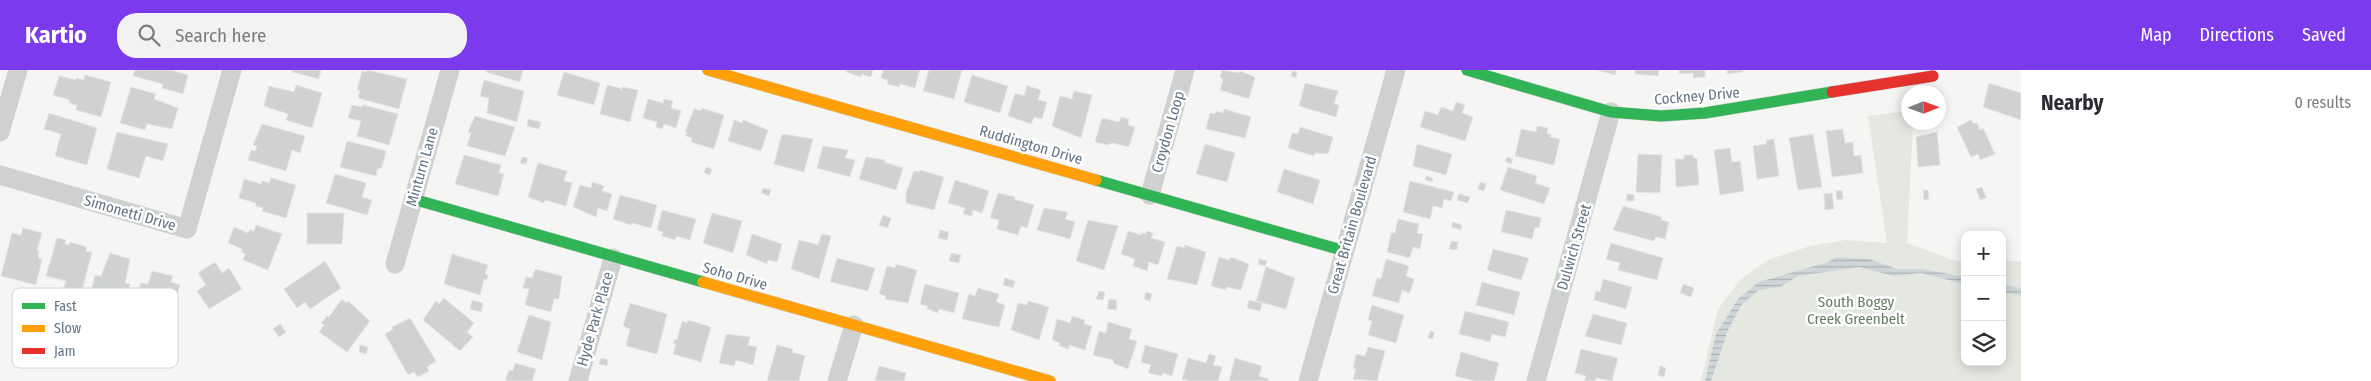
<!DOCTYPE html>
<meta charset="utf-8">
<style>
body{margin:0;font-family:"Fira Sans Condensed",sans-serif;background:#f2f2f3;color:#2b2b33}
.controls{position:absolute;right:15px;bottom:15px;display:grid;overflow:hidden;border-radius:10px;box-shadow:0 2px 12px #0003}
.controls button{width:45px;height:45px;display:grid;place-items:center;padding:0;border:0;border-bottom:1px solid #e1e1e2;background:#fff;color:#2b2b33;font:25px sans-serif}
.compass{position:absolute;left:1901px;top:15px;width:45px;height:45px;border-radius:50%;background:#fff;box-shadow:0 2px 12px #0003;rotate:89deg}
.list{margin:0;padding:0;list-style:none}
h2{display:flex;justify-content:space-between;align-items:center;height:65px;margin:0;padding:0 20px;font-size:21px}
h2 small{font-size:16px;font-weight:400;color:#7c7c81}
.icon{flex:none;width:28px;height:28px;fill:none;stroke:currentColor;stroke-width:2;stroke-linecap:round;stroke-linejoin:round}
.map{position:relative;flex:none;width:2021px;height:311px;overflow:hidden}
header{display:flex;align-items:center;gap:30px;box-sizing:border-box;height:70px;padding:0 25px;background:#7c3aed;color:#fff}
header strong{font-size:24px}
nav{display:flex;gap:28px;margin-inline-start:auto;font-size:18px}
.search{width:350px;height:45px;background:#f2f2f3;display:flex;align-items:center;gap:12px;box-sizing:border-box;padding:0 18px;border-radius:20px;color:#7c7c81;font-size:19px}
main{display:flex}
aside{flex:1;background:#fff}
.map>svg:first-child{display:block}
.park{fill:#e4e8e1}
.water{fill:url(#water-rules)}
.building{fill:#d0d1d1;stroke:#e4e4e3}
.lines{fill:none;stroke-linecap:round;stroke-linejoin:round}
.fast-casing{stroke:#d0d2d3;stroke-width:12}
.slow-casing{stroke:#d0d2d3;stroke-width:12}
.jam-casing{stroke:#d0d2d3;stroke-width:12}
.street{stroke:#cfd0d0;stroke-width:19}
.fast{stroke:#30b455;stroke-width:11}
.slow{stroke:#ff9f0a;stroke-width:11}
.jam{stroke:#e5322d;stroke-width:11}
.labels{text-anchor:middle;dominant-baseline:central;stroke-width:5;stroke-linejoin:round;paint-order:stroke}
.street-label{font-size:15px;fill:#647585;stroke:#fff}
.park-label{font-size:15px;fill:#677c63;stroke:#fff}
.key{fill:#fff;stroke:#d0d6da;stroke-width:1}
.key-label{font-size:14px;fill:#647585}
</style>
<header>
<strong>Kartio</strong>
<div class="search"><svg class="icon" aria-label="search" viewBox="0 0 24 24"><circle cx="10" cy="10" r="6"/><path d="M15 15l6 6"/></svg>Search here</div>
<nav><a>Map</a><a>Directions</a><a>Saved</a></nav>
</header>
<main>
<div class="map">
<svg width="2021" height="311" viewBox="0 0 2021 311">
<defs>
<pattern id="water-rules" width="6" height="5" patternUnits="userSpaceOnUse" patternTransform="scale(1.25)"><rect width="6" height="5" fill="#ced6d9"/><path d="M0 2.5h6" fill="none" stroke="#abb2b6"/></pattern>
</defs>
<rect width="100%" height="100%" fill="#f5f5f3"/>
<path class="park" d="M1908,41V52L1913,53L1907,173L1956,191H1965V292H2002V191H2021V311H1701L1718,239L1741,209L1768,190L1810,176L1846,170L1887,173L1868,46Z"/>
<path class="water" d="M1837,187L1869,189L1897,199H1922L1965,207V214L1920,203L1893,206L1859,197L1798,206L1780,217L1759,220L1742,234L1728,260L1711,311H1705L1716,264L1738,229L1759,212L1828,192Z
M2002,215L2021,218V226L2002,222Z"/>
<path class="building" d="M135,0H171L188,5L183,24L162,18L163,14L133,6Z
M293,0H321L319,9L292,2Z
M367,0L407,9L399,39L358,28L360,20H357L362,1L367,2Z
M486,0H523L520,12L486,2Z
M847,0H873L871,7L861,4V7L846,2Z
M883,0H920L915,18L900,14L899,17L887,14L888,10L881,8Z
M929,0H962L954,29L923,21Z
M1222,0L1239,3L1240,1L1255,7L1249,29L1220,20L1223,10L1220,7Z
M1596,0H1616L1615,5Z
M1635,0H1659L1658,6L1635,4Z
M1679,0H1705V7L1693,8V3L1679,4Z
M1727,0H1743V2L1727,4Z
M1292,1L1297,2L1296,8L1291,6Z
M564,2L600,13L594,35L557,25Z
M85,5L111,12L101,47L76,40L77,35L69,33L70,30L53,25L59,6L76,10V8L84,10Z
M972,5L1008,16L1000,43L964,32Z
M484,10L524,21L517,52L487,43L489,28L480,26Z
M1305,13L1338,21L1334,34L1339,35L1336,47L1299,36Z
M1989,13L2021,23V50L1983,37Z
M296,15L322,23L312,58L286,50L288,44L264,36L269,16L294,22Z
M607,15L620,18L621,21L622,17L638,20L630,52L600,44Z
M1027,16L1041,20L1038,30L1047,32L1042,49L1034,47L1031,54L1008,46L1015,23L1024,26Z
M131,17L156,24L154,29L178,38L172,59L147,54L145,60L120,53Z
M1074,21L1092,25L1081,68L1052,56L1060,26L1072,29Z
M648,29L663,33L664,29L673,31L671,38L681,41L676,58L664,54L662,59L656,57L657,52L643,48Z
M1456,32L1465,35L1462,43L1473,47L1465,71L1420,57L1425,41L1438,45L1441,37L1453,41Z
M352,35L362,37L363,35L398,44L389,75L357,66L361,51L348,48Z
M702,38L724,45L714,79L691,72L692,68L686,66L687,62H685L694,39L701,41Z
M1224,39L1251,47L1245,68L1206,59L1210,43L1215,44L1216,41L1223,43Z
M49,43L97,58L87,95L55,86L61,64L44,59Z
M475,46L515,57L505,86L467,76L471,63L468,62Z
M1121,47L1129,49L1128,55L1135,57L1129,77L1113,73L1107,75L1095,72L1102,48L1119,52Z
M528,49L541,52L539,59L527,56Z
M734,50L742,53L743,50L768,60L761,81L728,71Z
M1971,50L1974,54L1977,53L1980,60L1983,58L1995,84L1980,90L1978,84L1971,87L1957,57Z
M262,54L305,66L300,83L292,80L286,101L248,90L251,80L255,81L257,76L253,75Z
M1537,56L1548,58L1547,64H1551L1550,67L1560,69L1554,95L1515,86L1521,59L1536,62Z
M1300,57L1333,67L1328,84L1315,83L1314,86L1288,78L1292,63L1298,64Z
M1843,59L1845,73L1853,72L1854,86L1861,85L1863,103L1832,107L1826,61Z
M117,62L168,74L163,91L146,86L139,108L107,99Z
M1937,62L1940,95L1918,97L1916,67Z
M782,64L813,69L804,102L774,94Z
M1813,64L1822,117L1798,120L1789,68Z
M1774,69L1779,106L1757,109L1753,76L1766,74L1767,70Z
M347,71L386,81L382,97L377,100L376,106L340,97Z
M1205,74L1235,83L1227,112L1196,104Z
M1417,74L1452,84L1446,105L1413,96Z
M823,76L848,80L845,88L855,90L850,107L817,98Z
M1730,78L1732,92L1740,91L1744,121L1720,125L1714,80Z
M1638,84L1662,85L1660,123L1636,122Z
M464,85L501,95L499,103L504,104L498,126L455,114Z
M1684,85H1693V88H1697L1699,115L1676,117L1675,89H1684Z
M522,87L528,88L526,94L520,93Z
M866,87L885,90L884,92L903,98L896,120L859,109Z
M1507,87L1513,89L1511,94L1505,91Z
M538,93L567,101L564,111L572,113L566,136L545,130L544,133L528,127Z
M706,97L712,99L710,105L704,103Z
M1508,97L1537,106L1535,113L1550,118L1544,134L1500,120Z
M1284,99L1320,110L1313,134L1277,122Z
M920,100L944,107L934,140L906,133V123L914,101L919,102Z
M335,104L366,113L362,127L372,130L367,145L326,133Z
M1426,106L1433,108L1432,112L1425,110Z
M271,108L296,115L286,148L262,141L263,138L256,136V133L239,128L244,109L261,114L262,111L269,113Z
M955,110L989,121L982,143L973,140L972,146L963,144L965,138L948,133Z
M1410,111L1454,122L1451,131L1444,129L1442,138L1433,136L1430,149L1403,142Z
M592,112L604,116L602,121L612,124L607,141L598,138L596,147L573,137L580,115L591,118Z
M1480,112L1486,114L1484,121L1478,119Z
M1982,117L1986,128L1980,130L1976,119Z
M763,118L771,120L769,126L761,123Z
M1842,120L1843,129L1837,130L1836,121Z
M1923,120H1928L1929,129L1924,130Z
M998,123L1015,127L1014,129L1034,135L1027,158L1021,156L1018,165L997,159L999,150L990,148Z
M1832,123L1834,139L1825,140L1824,124Z
M1459,124L1470,127L1468,133L1457,130Z
M1627,124L1634,125V131H1626Z
M620,125L657,135L651,158L632,153L631,155L613,149Z
M1623,136L1662,147L1661,150L1669,152L1665,169L1656,167L1654,171L1613,160Z
M1044,138L1068,142L1065,149L1075,152L1070,169L1037,160Z
M662,140L696,149L690,170L676,166L675,170L662,166L663,162L657,160Z
M1506,140L1541,148L1539,158L1535,157L1532,169L1501,162Z
M307,143H344L342,174H307Z
M712,143L742,151L733,183L703,173Z
M883,145L891,148L888,158L879,155Z
M1398,149L1419,154L1417,163L1423,164L1420,179L1413,177L1410,188L1387,182L1391,163H1395Z
M1088,150L1118,156L1104,200L1076,191Z
M1453,152L1462,155L1461,160L1451,157Z
M256,155L282,164L268,200L243,190L245,184L241,182L242,179L228,173L234,157L248,163L250,160L254,161Z
M23,158L42,163L37,180L39,181L38,188L42,189L36,215L1,206L12,163L21,165Z
M940,160L949,162L947,170L938,168Z
M1128,161L1141,165V163L1146,164L1147,161L1153,163L1151,168L1165,172L1158,195L1149,192L1147,201L1133,196L1135,189L1121,184Z
M752,164L782,174L777,192L768,190L767,194L746,185Z
M822,164L831,166L819,209L791,199L799,170L818,175Z
M57,168L66,170L65,174L69,175L70,172L87,177L86,181L92,182L81,224L63,220L66,211L46,206Z
M1451,171L1458,172L1457,180L1449,179Z
M1611,173L1663,188L1657,210L1618,200L1620,193L1606,189Z
M1185,175L1206,182L1197,215L1167,209L1177,176L1184,178Z
M1493,179L1529,188L1521,210L1487,200Z
M110,183L130,189L125,213L130,214L123,242L88,232L95,205L101,206Z
M951,183L961,185L959,193L949,191Z
M452,184L488,195L485,204L488,205L487,210L484,209L480,225L444,214Z
M1219,187L1229,190L1231,187L1249,194L1241,220L1227,217L1226,220L1211,216Z
M837,188L875,198L868,221L830,212Z
M1259,189L1267,191L1265,196L1258,194Z
M1386,189L1409,196L1406,206L1414,209L1410,223L1402,220L1399,233L1372,226L1377,208L1381,209Z
M325,191L341,218L310,239L305,232L297,238L284,219Z
M215,192L222,203L229,198L242,219L209,239L197,221L206,215L198,203Z
M896,194L917,200L908,233L885,229L886,226L879,224L887,196L895,198Z
M1266,197L1295,208L1286,239L1256,231Z
M535,199L562,206L559,229H554L551,242L525,235L529,219L523,218L526,207L532,208Z
M152,201L173,206L171,212L180,215L174,234L154,229L152,238L135,233L141,213L148,214Z
M1005,208L1015,211L1013,218L1003,215Z
M1603,209L1632,217L1626,239L1594,230L1596,221L1600,222Z
M1482,212L1520,222L1514,245L1476,235Z
M925,214L959,223L954,243L939,239L938,243L927,239L928,236L920,234Z
M1683,214L1694,218L1691,227L1680,223Z
M978,218L999,224L996,232L1005,235L999,257L962,249L969,224L975,226Z
M1099,221L1105,222L1103,230L1096,229Z
M1146,222L1152,224L1150,231L1144,229Z
M444,228L474,253L467,262L473,267L460,281L423,250L436,231L439,234Z
M342,229L346,233L348,231L370,251L347,282L319,262L324,255L321,253L327,246L329,247Z
M1109,229L1117,230L1116,240L1107,239Z
M472,230L483,233L481,242L470,239Z
M1249,230L1262,233L1260,241L1247,238Z
M1028,231L1049,237L1039,270L1011,260L1018,233L1027,235Z
M630,233L667,244L657,284L626,276L630,259L623,256Z
M1372,235L1404,245L1396,273L1368,265L1372,251L1368,250Z
M1465,241L1509,252L1505,267L1492,264L1490,272L1459,264Z
M1593,244L1627,253L1621,275L1585,266Z
M529,245L551,252L542,290L517,282Z
M1072,246L1085,250L1084,254L1092,256L1085,280L1069,275V279L1059,276L1060,273L1052,270L1057,249L1070,253Z
M410,248L436,291L427,297L429,301L418,307L414,302L408,305L385,264L393,259L392,257Z
M688,250L711,257L701,292L673,284L676,274L673,273L675,269L677,270L682,251L687,253Z
M1108,252L1132,259L1129,269L1137,271L1128,299L1113,293L1114,290L1093,285L1099,261L1106,263Z
M280,254L286,262L279,267L273,259Z
M1430,261L1434,262L1433,269L1428,268Z
M726,264L750,267L748,275L757,277L753,295L736,290L734,296L719,293Z
M360,275L368,277L366,284L359,282Z
M777,275L793,279L792,282L805,286L799,311H767Z
M1145,275L1178,284L1172,306L1163,303L1162,306L1148,303L1151,295L1141,292Z
M1368,277L1385,281L1377,311L1353,309L1356,299L1353,298L1356,284L1365,286Z
M1581,279L1618,288L1612,311L1596,308L1595,311H1584L1586,306L1575,303Z
M1461,282L1499,293L1494,311H1475L1455,306Z
M1209,284L1216,286L1213,295L1222,297L1218,311H1190L1182,309L1188,288L1206,293Z
M601,288L608,290L607,296L599,294Z
M1235,288L1262,296L1259,306L1269,309L1268,311H1229Z
M515,293L536,299L532,311H505L509,300L513,301Z
M879,296L906,303L904,311H875Z
M1660,296L1666,298L1664,307L1658,305Z"/>
<g class="lines">
<defs>
<path id="fast" d="M1467,0L1611,42L1661,46L1705,43L1832,22
M1096,110L1345,181
M413,129L703,212"/>
<path id="slow" d="M708,0L1096,110
M703,212L1050,311"/>
<path id="jam" d="M1832,22L1933,6"/>
</defs>
<use href="#fast" class="fast-casing"/>
<use href="#slow" class="slow-casing"/>
<use href="#jam" class="jam-casing"/>
<path class="street" d="M0,62L18,0
M0,105L187,159L232,0
M1150,125L1185,0
M395,194L450,0
M578,311L613,188
M837,311L854,255
M1308,311L1396,0
M1536,311L1611,42"/>
<use href="#fast" class="fast"/>
<use href="#slow" class="slow"/>
<use href="#jam" class="jam"/>
</g>
<g class="labels">
<g class="street-label">
<text transform="translate(1697 26) rotate(-5)">Cockney Drive</text>
<text transform="translate(1168 62) rotate(-74)">Croydon Loop</text>
<text transform="translate(1031 75) rotate(16)">Ruddington Drive</text>
<text transform="translate(422 97) rotate(-74)">Minturn Lane</text>
<text transform="translate(130 143) rotate(16)">Simonetti Drive</text>
<text transform="translate(1352 155) rotate(-74)">Great Britain Boulevard</text>
<text transform="translate(1574 177) rotate(-74)">Dulwich Street</text>
<text transform="translate(735 206) rotate(16)">Soho Drive</text>
<text transform="translate(595 249) rotate(-74)">Hyde Park Place</text>
</g>
<g class="park-label">
<text x="1856" y="232">South Boggy<tspan x="1856" dy="17">Creek Greenbelt</tspan></text>
</g>
</g>
<rect x="12" y="218" width="166" height="80" rx="8" class="key"/>
<rect x="22" y="233" width="23" height="6" fill="#30b455"/>
<rect x="22" y="255" width="23" height="7" fill="#ff9f0a"/>
<rect x="22" y="278" width="23" height="6" fill="#e5322d"/>
<g class="key-label">
<text x="54" y="241">Fast</text>
<text x="54" y="263">Slow</text>
<text x="54" y="286">Jam</text>
</g>
</svg>
<div class="controls">
<button>+</button>
<button>−</button>
<button><svg class="icon" aria-label="layers" viewBox="0 0 24 24"><path d="M12 4l9 5-9 5-9-5zM3 14l9 5 9-5"/></svg></button>
</div>
<svg class="compass" viewBox="-18 -18 36 36"><path d="M0-13l5 13h-10z" fill="#e53935"/><path d="M0 13l5-13h-10z" fill="#7c7c81"/></svg>
</div>
<aside>
<h2>Nearby<small>0 results</small></h2>
<ul class="list">
</ul>
</aside>
</main>
